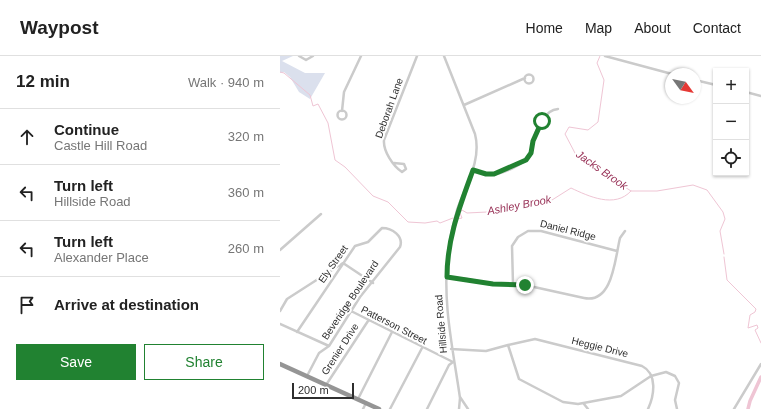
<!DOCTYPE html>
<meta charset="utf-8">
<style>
body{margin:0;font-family:Helvetica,sans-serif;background:#f6f6f6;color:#222}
.controls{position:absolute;right:12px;top:12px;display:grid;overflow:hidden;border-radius:0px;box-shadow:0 1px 3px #0004}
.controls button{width:36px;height:36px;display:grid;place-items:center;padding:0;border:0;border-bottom:1px solid #e0e0e0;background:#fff;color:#222;font:20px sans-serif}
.compass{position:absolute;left:385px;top:12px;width:36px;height:36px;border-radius:50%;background:#fff;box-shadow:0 1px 3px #0004;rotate:123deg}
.scale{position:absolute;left:12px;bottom:10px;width:62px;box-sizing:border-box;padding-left:4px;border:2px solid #2e2e2e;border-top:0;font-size:11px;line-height:14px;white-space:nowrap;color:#2e2e2e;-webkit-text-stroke:3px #fff;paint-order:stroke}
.stop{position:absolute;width:12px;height:12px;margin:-9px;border:3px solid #218231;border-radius:50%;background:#fff}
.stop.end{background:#218231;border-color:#fff;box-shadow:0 1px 4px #0008}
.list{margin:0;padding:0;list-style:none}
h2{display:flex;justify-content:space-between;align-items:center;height:52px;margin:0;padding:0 16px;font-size:17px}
h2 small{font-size:13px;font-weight:400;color:#767676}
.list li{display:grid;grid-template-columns:26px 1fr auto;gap:12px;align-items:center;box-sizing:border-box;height:56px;padding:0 16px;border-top:1px solid #e0e0e0}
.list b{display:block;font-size:15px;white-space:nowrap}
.list p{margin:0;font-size:13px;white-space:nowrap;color:#767676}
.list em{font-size:13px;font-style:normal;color:#767676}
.actions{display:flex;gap:8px;padding:12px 16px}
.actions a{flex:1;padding:9px 0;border:1px solid #218231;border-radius:0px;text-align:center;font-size:14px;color:#218231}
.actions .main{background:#218231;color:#fff}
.icon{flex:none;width:22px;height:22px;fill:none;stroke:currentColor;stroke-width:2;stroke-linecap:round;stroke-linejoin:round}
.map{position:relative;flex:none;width:481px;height:353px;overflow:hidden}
header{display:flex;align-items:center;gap:24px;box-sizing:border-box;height:56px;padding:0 20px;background:#fff;border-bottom:1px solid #e0e0e0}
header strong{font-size:19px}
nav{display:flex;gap:22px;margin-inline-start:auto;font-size:14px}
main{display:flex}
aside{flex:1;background:#fff}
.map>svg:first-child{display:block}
.green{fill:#dbe0ed}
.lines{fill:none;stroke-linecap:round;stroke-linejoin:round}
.stream{stroke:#efc5d4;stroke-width:1}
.river{stroke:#efc5d4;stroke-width:3.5}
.minor{stroke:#cbcbcb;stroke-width:2.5}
.highway{stroke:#959595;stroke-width:4.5}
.route{stroke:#218231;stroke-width:5}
.labels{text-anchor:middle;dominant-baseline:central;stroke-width:4;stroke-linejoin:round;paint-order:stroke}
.street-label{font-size:10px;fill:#2e2e2e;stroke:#fff}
.water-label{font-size:11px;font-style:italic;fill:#993459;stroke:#fff}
</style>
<header>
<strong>Waypost</strong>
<nav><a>Home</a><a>Map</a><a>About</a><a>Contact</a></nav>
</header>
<main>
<aside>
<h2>12 min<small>Walk · 940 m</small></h2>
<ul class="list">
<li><svg class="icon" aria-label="ahead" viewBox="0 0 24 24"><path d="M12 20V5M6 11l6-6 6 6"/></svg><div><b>Continue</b><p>Castle Hill Road</p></div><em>320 m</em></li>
<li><svg class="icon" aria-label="left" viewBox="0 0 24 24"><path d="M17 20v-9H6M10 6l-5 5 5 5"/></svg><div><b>Turn left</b><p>Hillside Road</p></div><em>360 m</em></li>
<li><svg class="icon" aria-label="left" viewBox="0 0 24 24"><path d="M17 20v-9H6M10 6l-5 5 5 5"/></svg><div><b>Turn left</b><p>Alexander Place</p></div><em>260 m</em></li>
<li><svg class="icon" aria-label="arrive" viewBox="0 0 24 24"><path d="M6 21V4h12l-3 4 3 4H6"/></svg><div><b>Arrive at destination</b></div></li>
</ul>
<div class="actions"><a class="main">Save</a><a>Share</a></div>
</aside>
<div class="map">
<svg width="481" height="353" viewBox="0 0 481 353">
<rect width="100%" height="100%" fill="#fff"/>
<path class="green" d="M0,0H13L2,5L25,17H45L30,43L19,36L10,21L4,16L0,17Z"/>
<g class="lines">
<path class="stream" d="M320,0L317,7L324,24L318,66L308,74L289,71L285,78L296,99L351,135H377L413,129L427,134L443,156L445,163L440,175L444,198
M0,16L4,17L30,39L33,50L38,48L48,67L55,104L65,111L93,140L108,146L128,166L145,167L157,165L160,167L173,162
M177,163L182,162L180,157L182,154L187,157L207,156L259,143L272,144L291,132C308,140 335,153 351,135
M444,201L447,224L476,253L475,256L470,259L468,272L477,269L478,272L475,274L481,287"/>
<path class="river" d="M468,353L470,345L481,321"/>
<path class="minor" d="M19,0L26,4L33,0
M164,0L195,78C202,105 185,130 177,154C173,168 170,182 168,196C162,246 173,293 180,342L179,353
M325,0L392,18
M244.5 23a4.5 4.5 0 1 1 9 0a4.5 4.5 0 1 1-9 0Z
M415,24L436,29
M466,36L481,40
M184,49L245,22
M57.5 59a4.5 4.5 0 1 1 9 0a4.5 4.5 0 1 1-9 0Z
M62,55L64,36L81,0
M114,107L124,108L126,113L122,116C113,110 103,95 104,84L137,0
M193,114C198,116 204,119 211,119C221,118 244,109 249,100C252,95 251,90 253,85C256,73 264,54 278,53
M0,194L41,158
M167,221L187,223L213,228L245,229L304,242C333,248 335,202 340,182L345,175
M233,228L232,190L238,181L248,175H261L337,195
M0,255L7,243L63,207L93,227
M71,255L173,306L169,309L147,353
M0,268L49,290
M17,276L75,190L88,186L102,172C112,172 124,180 120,191L80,241L49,290L39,297L27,320
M228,289L255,283L362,310C378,318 374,340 368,353
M171,293L206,295L228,289L239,323L283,346L298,348L341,340L371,320L386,316L395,320L399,327L395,344L397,353
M46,329L88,265
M180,341L188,353
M78,343L112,276
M304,348L308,353
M83,353L86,347
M110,353L142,292
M454,353L481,308"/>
<path class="highway" d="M0,308L99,353"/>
</g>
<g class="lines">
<path class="route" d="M245,229L213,228L167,221C167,182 180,150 193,114L206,118H214L246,104L251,97L253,85L262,65"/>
</g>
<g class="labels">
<g class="street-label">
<text transform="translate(109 52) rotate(-70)">Deborah Lane</text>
<text transform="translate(288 174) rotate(14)">Daniel Ridge</text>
<text transform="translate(53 208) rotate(-55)">Ely Street</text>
<text transform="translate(70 244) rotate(-56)">Beveridge Boulevard</text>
<text transform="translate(161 268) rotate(-95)">Hillside Road</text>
<text transform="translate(114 269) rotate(27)">Patterson Street</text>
<text transform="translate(320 291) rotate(14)">Heggie Drive</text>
<text transform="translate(60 293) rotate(-57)">Grenier Drive</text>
</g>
<g class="water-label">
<text transform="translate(322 114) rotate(35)">Jacks Brook</text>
<text transform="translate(239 149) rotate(-11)">Ashley Brook</text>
</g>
</g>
</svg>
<div class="controls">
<button>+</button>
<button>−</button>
<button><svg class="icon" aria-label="locate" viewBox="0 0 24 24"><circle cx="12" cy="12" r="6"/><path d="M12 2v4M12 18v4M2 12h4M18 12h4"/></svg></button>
</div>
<svg class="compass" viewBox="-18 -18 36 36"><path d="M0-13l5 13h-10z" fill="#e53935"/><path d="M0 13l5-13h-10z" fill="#767676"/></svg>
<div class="scale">200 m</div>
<div class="stop" style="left:262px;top:65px"></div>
<div class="stop end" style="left:245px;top:229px"></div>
</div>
</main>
